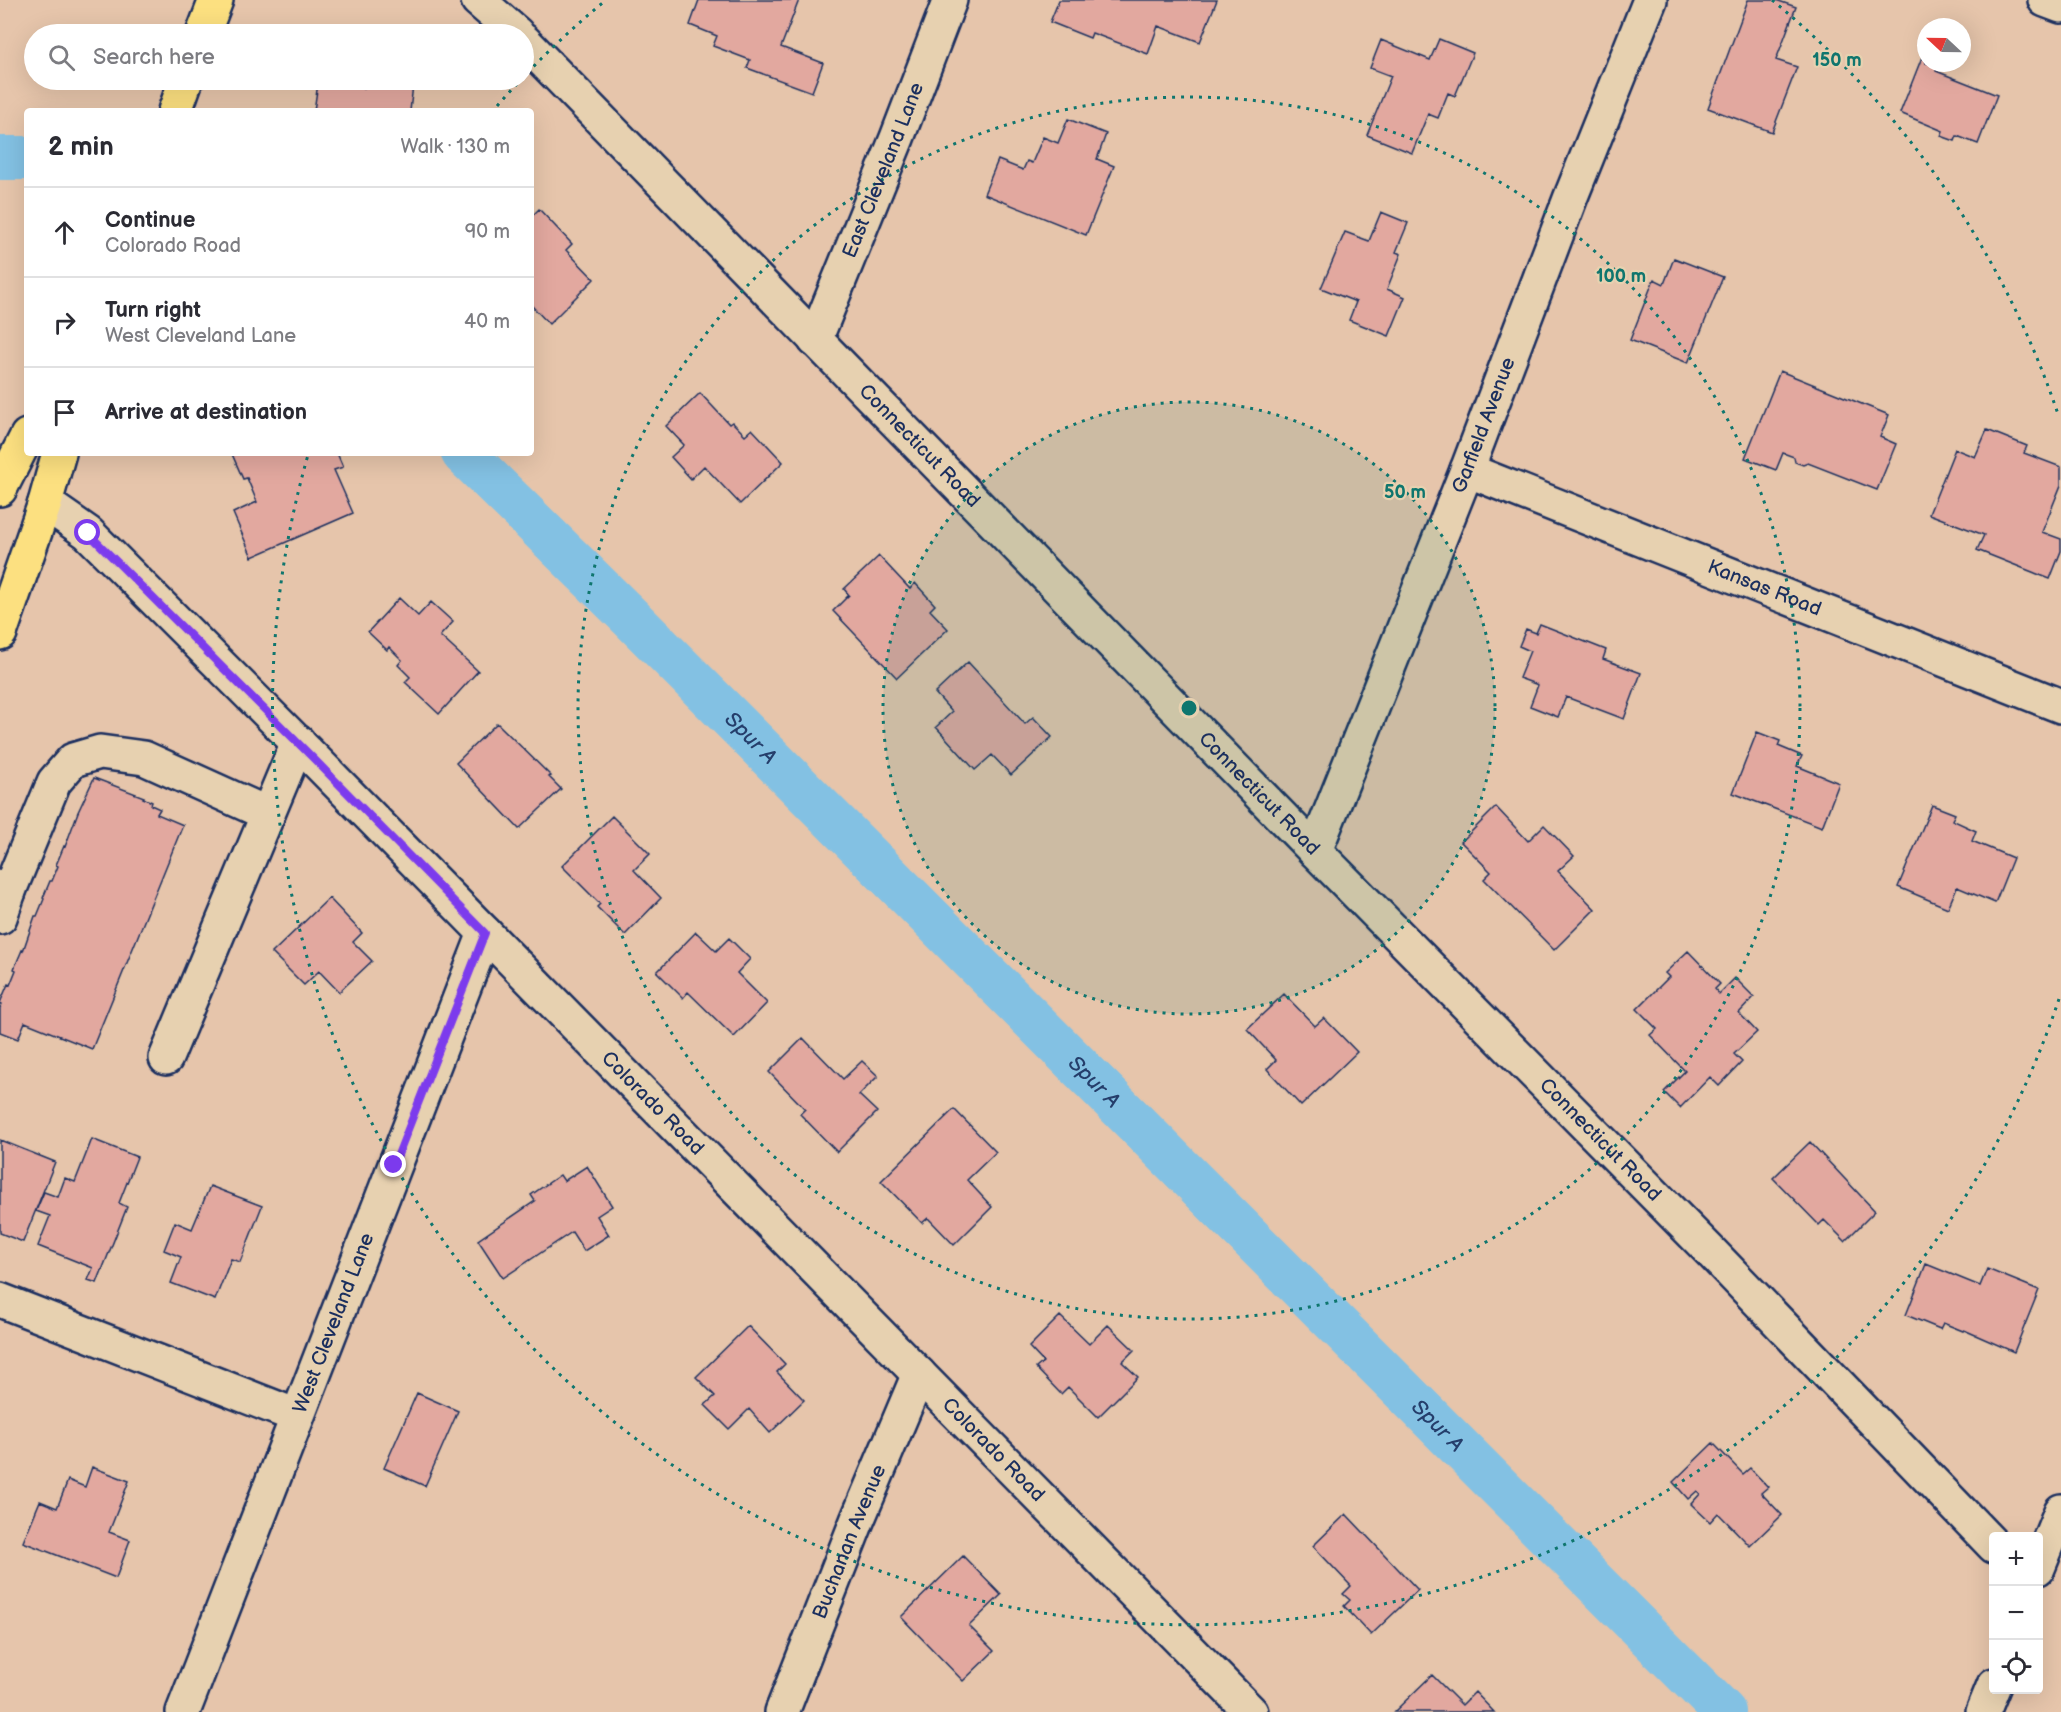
<!DOCTYPE html>
<meta charset="utf-8">
<style>
body{margin:0;font-family:"Balsamiq Sans",sans-serif;background:#f7f7f7;color:#2b2b33}
.controls{position:absolute;right:18px;bottom:18px;display:grid;overflow:hidden;border-radius:6px;box-shadow:0 6px 24px #0002}
.controls button{width:54px;height:54px;display:grid;place-items:center;padding:0;border:0;border-bottom:2px solid #e1e1e2;background:#fff;color:#2b2b33;font:30px sans-serif}
.compass{position:absolute;left:1917px;top:18px;width:54px;height:54px;border-radius:50%;background:#fff;box-shadow:0 6px 24px #0002;rotate:292deg}
.stop{position:absolute;width:18px;height:18px;margin:-14px;border:4px solid #7c3aed;border-radius:50%;background:#fff}
.stop.end{background:#7c3aed;border-color:#fff;box-shadow:0 2px 6px #0008}
.list{margin:0;padding:0;list-style:none}
h2{display:flex;justify-content:space-between;align-items:center;height:78px;margin:0;padding:0 24px;font-size:26px}
h2 small{font-size:20px;font-weight:400;color:#7c7c81}
.list li{display:grid;grid-template-columns:39px 1fr auto;gap:18px;align-items:center;box-sizing:border-box;height:90px;padding:0 24px;border-top:2px solid #e1e1e2}
.list b{display:block;font-size:22px;white-space:nowrap}
.list p{margin:0;font-size:20px;white-space:nowrap;color:#7c7c81}
.list em{font-size:20px;font-style:normal;color:#7c7c81}
.icon{flex:none;width:33px;height:33px;fill:none;stroke:currentColor;stroke-width:2;stroke-linecap:round;stroke-linejoin:round}
.map{position:relative;flex:none;width:2061px;height:1712px;overflow:hidden}
.search{position:absolute;background:#fff;box-shadow:0 6px 24px #0002;left:24px;top:24px;width:510px;height:66px;display:flex;align-items:center;gap:15px;box-sizing:border-box;padding:0 21px;border-radius:33px;color:#7c7c81;font-size:22px}
.panel{position:absolute;background:#fff;box-shadow:0 6px 24px #0002;left:24px;top:108px;width:510px;height:348px;border-radius:6px}
.map>svg:first-child{display:block}
.lines{fill:none;stroke-linecap:round;stroke-linejoin:round}
.canal{stroke:#83c1e3;stroke-width:44}
.building{fill:#e2a89f;stroke:#1b2f5e;stroke-width:1.5}
.minor-casing{stroke:#1b2f5e;stroke-width:38}
.major-casing{stroke:#1b2f5e;stroke-width:38}
.minor{stroke:#e7d1b0;stroke-width:33}
.major{stroke:#fce080;stroke-width:33}
.route{stroke:#7c3aed;stroke-width:8}
.ring{fill:none;stroke:#0f766e;stroke-width:3;stroke-dasharray:3 6}
.labels{text-anchor:middle;dominant-baseline:central;stroke-width:4.5;stroke-linejoin:round;paint-order:stroke}
.street-label{font-size:20px;fill:#1b2f5e;stroke:#e7d1b0}
.water-label{font-size:21px;font-style:italic;fill:#253e6b;stroke:#e7d1b0}
.centre{fill:#0f766e;stroke:#e7d1b0;stroke-width:3}
.ring-label{font-size:18px;text-anchor:middle;font-weight:bold;fill:#0f766e;stroke:#e7d1b0;stroke-width:4.5;stroke-linejoin:round;paint-order:stroke}
</style>
<div class="map">
<svg width="2061" height="1712" viewBox="0 0 2061 1712">
<rect width="100%" height="100%" fill="#e6c5ab"/>
<filter id="ink" filterUnits="userSpaceOnUse"><feTurbulence type="fractalNoise" baseFrequency=".0167" numOctaves="2"/><feDisplacementMap in="SourceGraphic" scale="12" xChannelSelector="R" yChannelSelector="G"/><feConvolveMatrix kernelMatrix="1 2 1 2 8 2 1 2 1" color-interpolation-filters="sRGB"/></filter>
<g filter="url(#ink)">
<g class="lines">
<g class="canal">
<path d="M0,158H24"/>
<path id="s1" d="M463,453L631,618L1724,1712"/>
</g>
</g>
<path class="building" d="M699,0H799L781,47L823,63L812,92L747,68L750,60L713,46L717,36L690,25Z
M1059,0H1217L1200,42L1158,26L1148,54L1092,33L1090,38L1050,22Z
M1748,0H1776L1796,7L1776,60L1797,67L1772,132L1708,108Z
M1439,39L1473,53L1455,96L1448,93L1438,118L1428,114L1412,153L1367,135L1391,76L1370,68L1381,40L1430,60Z
M1922,57L1926,59V63L1938,64L1936,71L1997,95L1978,144L1957,136L1955,141L1941,136L1943,131L1900,113Z
M365,80L413,85L410,111H314L318,83L364,88Z
M1068,119L1106,134L1097,159L1114,166L1086,235L984,194L998,160L1023,170L1027,161L1032,163L1043,137L1058,143Z
M539,209L572,244L566,250L594,279L549,324L531,305V217Z
M1381,212L1408,223L1396,252L1401,254L1387,289L1405,297L1389,336L1349,320L1356,302L1321,288L1345,232L1369,241Z
M1674,258L1723,277L1688,363L1630,340L1654,279L1664,284Z
M1780,371L1889,415L1880,437L1896,444L1877,490L1808,463L1803,465L1795,462L1794,457L1783,453L1776,470L1745,458Z
M700,393L729,424L732,422L745,435L752,429L783,462L740,504L704,466L691,479L671,457L684,445L666,426Z
M1987,430L2027,446L2024,453L2061,467V485L2042,532L2061,539V551L2050,579L1977,550L1984,535L1929,514L1955,449L1975,457Z
M234,453H337L343,467L334,470L353,513L252,557L233,513L257,502L247,478L243,479L232,454Z
M879,556L910,589L915,583L935,605L930,610L948,629L897,678L833,611L849,595L844,589Z
M399,598L418,616L431,602L453,622L440,636L478,671L439,714L405,682L410,677L398,665L402,660L389,647L387,650L368,632Z
M1540,624L1606,650L1603,659L1641,673L1624,719L1566,697L1558,717L1530,706L1538,685L1519,678L1530,651L1519,646L1526,629L1536,633Z
M968,662L1025,724L1033,717L1052,737L1011,775L992,755L975,770L936,727L952,712L935,693Z
M497,723L551,776L549,777L561,789L519,829L456,763Z
M1757,732L1780,741L1778,746L1802,756L1797,766L1839,783L1822,827L1733,793Z
M94,778L144,797L143,798L152,802L151,805L160,809L157,814L183,825L92,1049L25,1022L18,1039L0,1032V1008L2,1004L0,1003L8,984L10,985L16,970L14,969L22,950L23,951L35,916H37L44,899L43,898L50,881H52L58,866L56,865L64,846L65,847L78,812Z
M1932,805L1955,814L1952,820L1976,831L1972,841L2013,858L1995,903L1957,887L1948,908L1898,887Z
M1496,807L1528,841L1544,825L1574,856L1558,871L1595,909L1554,950L1484,879L1491,872L1461,842Z
M612,816L650,854L634,870L661,898L625,935L597,907L600,904L562,866Z
M329,898L362,933L353,942L372,961L339,992L319,971L304,985L272,953Z
M696,932L716,951L729,938L750,959L737,973L767,1003L734,1037L688,992L683,998L657,972Z
M1688,951L1720,984L1715,989L1719,994L1735,978L1754,997L1739,1013L1757,1032L1734,1054L1742,1062L1719,1086L1710,1077L1680,1108L1664,1092L1685,1071L1650,1035L1657,1029L1637,1009L1669,977L1665,973Z
M1284,994L1315,1026L1324,1018L1357,1052L1301,1106L1267,1069L1276,1060L1247,1029Z
M803,1038L843,1079L862,1061L878,1076L859,1095L877,1112L837,1152L800,1114L805,1109L769,1072Z
M954,1109L996,1152L967,1180L992,1207L954,1245L928,1218L922,1223L881,1181Z
M92,1139L137,1157L119,1203L127,1207L97,1283L88,1280L93,1268L38,1246L50,1216L36,1211L44,1192L58,1197L65,1178L75,1182Z
M0,1140L55,1162L23,1242L0,1233Z
M1810,1142L1875,1211L1845,1241L1824,1220L1819,1225L1773,1178Z
M587,1166L612,1206L597,1216L609,1235L584,1251L572,1232L503,1278L478,1240L535,1201L531,1195L560,1175L564,1181Z
M210,1186L262,1206L240,1262L231,1259L215,1300L171,1283L181,1257L164,1250L175,1222L192,1229Z
M1926,1264L1980,1286L1987,1269L2039,1290L2014,1352L1964,1330L1963,1331L1943,1323L1940,1329L1906,1315Z
M1060,1316L1089,1344L1108,1325L1134,1350L1122,1362L1138,1377L1098,1417L1068,1387L1061,1394L1036,1368L1043,1362L1029,1347Z
M748,1326L785,1364L777,1372L804,1400L770,1433L749,1409L729,1429L705,1405L715,1396L696,1377Z
M417,1393L458,1411L425,1486L384,1468Z
M1713,1443L1743,1474L1750,1468L1768,1487L1761,1493L1782,1515L1750,1546L1718,1513L1710,1522L1691,1504L1700,1494L1697,1491L1688,1499L1673,1482Z
M92,1467L129,1481L109,1532L130,1540L116,1578L23,1542L40,1501L57,1508L68,1480L85,1487Z
M1346,1514L1418,1590L1371,1635L1344,1606L1350,1600L1343,1594L1351,1586L1313,1546Z
M963,1556L1001,1595L969,1626L994,1651L963,1681L901,1617Z
M1432,1675L1462,1705L1475,1692L1494,1712H1394Z"/>
<g class="lines">
<defs>
<g id="minor">
<path d="M478,0L517,34"/>
<path d="M2045,0L2061,6"/>
<path id="s2" d="M524,41L1315,851L1713,1254L1994,1546"/>
<path id="s3" d="M815,340L897,138L950,0"/>
<path id="s4" d="M1467,470L2061,706"/>
<path id="s5" d="M45,503L88,533L315,760L1251,1712"/>
<path id="s6" d="M1315,851L1467,470L1570,199L1650,0"/>
<path d="M0,887L9,891L54,782L73,760L100,752L144,758L268,814"/>
<path d="M0,917L9,891"/>
<path d="M166,1058L298,742"/>
<path d="M0,1300L297,1416"/>
<path d="M2038,1568L2061,1511"/>
<path id="s7" d="M183,1712L485,933"/>
<path id="s8" d="M782,1712L857,1521L919,1374"/>
<path d="M1983,1712L1994,1685"/>
</g>
<path id="major" d="M203,34L216,0
M175,111L186,80
M0,489L27,436
M0,633L45,503L59,453"/>
</defs>
<use href="#minor" class="minor-casing"/>
<use href="#major" class="major-casing"/>
<use href="#minor" class="minor"/>
<use href="#major" class="major"/>
</g>
</g>
<g class="lines" filter="url(#ink)">
<path class="route" d="M88,533L315,760L485,933L394,1165"/>
</g>
<circle cx="1189" cy="708" r="306" fill="#0f766e" fill-opacity=".12"/>
<g class="ring">
<circle cx="1189" cy="708" r="306"/>
<circle cx="1189" cy="708" r="611"/>
<path d="M2059 999A917 917 0 0 1 308 455M497 106A917 917 0 0 1 606 0M1772 0A917 917 0 0 1 2059 417"/>
</g>
<g class="labels">
<g class="street-label">
<text stroke="none"><textPath href="#s3" startOffset="183">East Cleveland Lane</textPath></text>
<text stroke="none"><textPath href="#s6" startOffset="458">Garfield Avenue</textPath></text>
<text stroke="none"><textPath href="#s2" startOffset="566">Connecticut Road</textPath></text>
<text stroke="none"><textPath href="#s4" startOffset="320">Kansas Road</textPath></text>
<text stroke="none"><textPath href="#s2" startOffset="1052">Connecticut Road</textPath></text>
<text stroke="none"><textPath href="#s5" startOffset="855">Colorado Road</textPath></text>
<text stroke="none"><textPath href="#s2" startOffset="1538">Connecticut Road</textPath></text>
<text stroke="none"><textPath href="#s7" startOffset="417">West Cleveland Lane</textPath></text>
<text stroke="none"><textPath href="#s5" startOffset="1341">Colorado Road</textPath></text>
<text stroke="none"><textPath href="#s8" startOffset="183">Buchanan Avenue</textPath></text>
</g>
<g class="water-label">
<text stroke="none"><textPath href="#s1" startOffset="405">Spur A</textPath></text>
<text stroke="none"><textPath href="#s1" startOffset="891">Spur A</textPath></text>
<text stroke="none"><textPath href="#s1" startOffset="1377">Spur A</textPath></text>
</g>
</g>
<circle cx="1189" cy="708" r="9" class="centre"/>
<g class="ring-label">
<text x="1837" y="66">150 m</text>
<text x="1621" y="282">100 m</text>
<text x="1405" y="498">50 m</text>
</g>
</svg>
<div class="controls">
<button>+</button>
<button>−</button>
<button><svg class="icon" aria-label="locate" viewBox="0 0 24 24"><circle cx="12" cy="12" r="6"/><path d="M12 2v4M12 18v4M2 12h4M18 12h4"/></svg></button>
</div>
<svg class="compass" viewBox="-18 -18 36 36"><path d="M0-13l5 13h-10z" fill="#e53935"/><path d="M0 13l5-13h-10z" fill="#7c7c81"/></svg>
<div class="stop" style="left:88px;top:533px"></div>
<div class="stop end" style="left:394px;top:1165px"></div>
<div class="search"><svg class="icon" aria-label="search" viewBox="0 0 24 24"><circle cx="10" cy="10" r="6"/><path d="M15 15l6 6"/></svg>Search here</div>
<section class="panel">
<h2>2 min<small>Walk · 130 m</small></h2>
<ul class="list">
<li><svg class="icon" aria-label="ahead" viewBox="0 0 24 24"><path d="M12 20V5M6 11l6-6 6 6"/></svg><div><b>Continue</b><p>Colorado Road</p></div><em>90 m</em></li>
<li><svg class="icon" aria-label="right" viewBox="0 0 24 24"><path d="M7 20v-9h11M14 6l5 5-5 5"/></svg><div><b>Turn right</b><p>West Cleveland Lane</p></div><em>40 m</em></li>
<li><svg class="icon" aria-label="arrive" viewBox="0 0 24 24"><path d="M6 21V4h12l-3 4 3 4H6"/></svg><div><b>Arrive at destination</b></div></li>
</ul>
</section>
</div>
